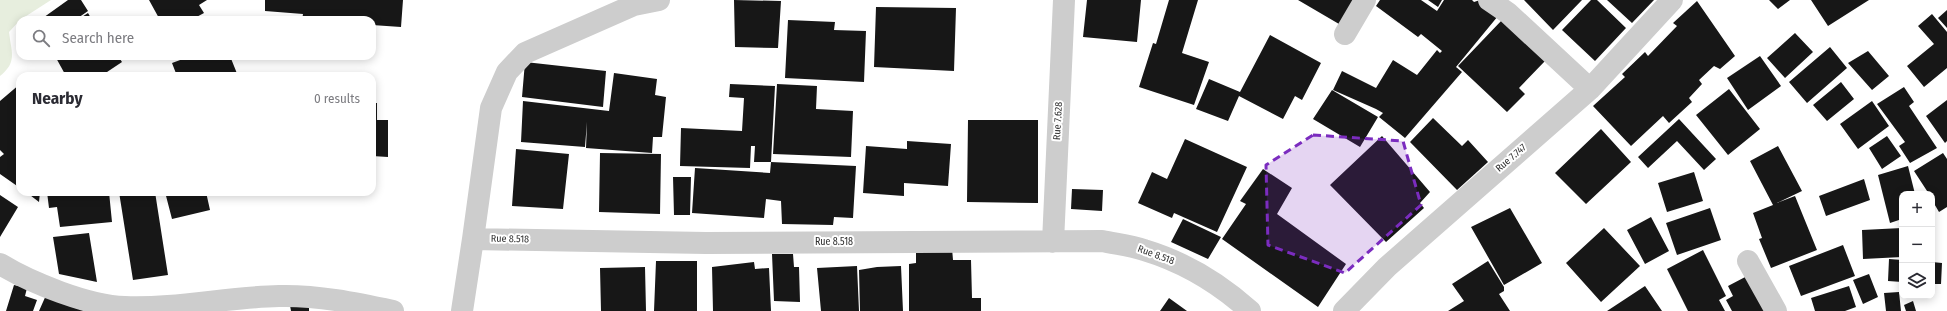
<!DOCTYPE html>
<meta charset="utf-8">
<style>
body{margin:0;font-family:"Fira Sans Condensed",sans-serif;background:#f2f2f3;color:#2b2b33}
.controls{position:absolute;right:12px;bottom:12px;display:grid;overflow:hidden;border-radius:8px;box-shadow:0 2px 10px #0003}
.controls button{width:36px;height:36px;display:grid;place-items:center;padding:0;border:0;border-bottom:1px solid #e1e1e2;background:#fff;color:#2b2b33;font:20px sans-serif}
.list{margin:0;padding:0;list-style:none}
h2{display:flex;justify-content:space-between;align-items:center;height:52px;margin:0;padding:0 16px;font-size:17px}
h2 small{font-size:13px;font-weight:400;color:#7c7c81}
.icon{flex:none;width:22px;height:22px;fill:none;stroke:currentColor;stroke-width:2;stroke-linecap:round;stroke-linejoin:round}
.map{position:relative;flex:none;width:1947px;height:311px;overflow:hidden}
.search{position:absolute;background:#fff;box-shadow:0 2px 10px #0003;left:16px;top:16px;width:360px;height:44px;display:flex;align-items:center;gap:10px;box-sizing:border-box;padding:0 14px;border-radius:12px;color:#7c7c81;font-size:15px}
.panel{position:absolute;background:#fff;box-shadow:0 2px 10px #0003;left:16px;top:72px;width:360px;height:124px;border-radius:12px}
.map>svg:first-child{display:block}
.green{fill:#e7eede}
.building{fill:#171717}
.lines{fill:none;stroke-linecap:round;stroke-linejoin:round}
.minor{stroke:#cdcdcd;stroke-width:22}
.marked{fill:#7b2cbf;fill-opacity:0.2;stroke:#7b2cbf;stroke-width:3;stroke-dasharray:8 5;stroke-linejoin:round}
.labels{text-anchor:middle;dominant-baseline:central;stroke-width:4;stroke-linejoin:round;paint-order:stroke}
.street-label{font-size:10px;fill:#303030;stroke:#fff}
</style>
<div class="map">
<svg width="1947" height="311" viewBox="0 0 1947 311">
<rect width="100%" height="100%" fill="#fff"/>
<path class="green" d="M0,0H51L20,20L9,32C11,51 18,62 0,76Z"/>
<path class="building" d="M68,0H81L88,11L75,20H40Z
M149,0H207L199,5L204,13L191,20H160Z
M265,0H403L401,27L372,25V20H302L303,14L265,11Z
M734,0L781,1L778,48L735,47Z
M1087,0H1141L1137,42L1083,37Z
M1169,0H1198L1182,53L1209,62L1194,105L1139,87L1153,43L1156,44Z
M1298,0H1354L1339,24Z
M1380,0H1421L1437,11L1444,0H1472L1474,2L1480,0L1498,16L1456,67L1462,72L1405,138L1379,117L1383,113L1376,109L1333,90L1342,71L1376,88L1393,60L1417,75L1437,50L1440,53L1442,51L1421,34L1418,37L1376,6Z
M1428,0H1442L1438,7Z
M1524,0H1582L1553,30Z
M1591,0H1597L1626,28L1595,61L1562,30Z
M1607,0H1654L1632,23Z
M1769,0H1790L1778,9Z
M1811,0H1869L1828,26Z
M1697,1L1735,56L1720,69L1714,66L1699,80L1702,84L1689,98L1692,102L1669,123L1663,116L1631,146L1593,106L1625,77L1622,74L1645,52L1648,56L1677,26L1673,23Z
M876,7L956,8L954,71L874,67Z
M1947,10V28L1938,18Z
M88,13L92,20H77Z
M1932,14L1947,32V68L1924,87L1907,66L1934,44L1918,26Z
M788,20L835,22L834,30L866,31L864,82L785,78Z
M1502,20L1545,61L1519,88L1525,94L1507,112L1458,66Z
M1795,33L1813,52L1785,78L1767,58Z
M1270,35L1321,63L1302,100L1295,96L1283,119L1239,96L1228,121L1196,109L1209,79L1240,92Z
M1830,47L1847,68L1807,103L1789,82Z
M1868,51L1889,76L1872,90L1848,63Z
M55,56H118L122,62L101,76H66Z
M191,56H230L238,76H177L172,63Z
M1760,56L1781,86L1748,110L1727,78Z
M525,62L606,71L603,107L522,97Z
M614,73L657,79L655,95L666,97L662,137H653L652,153L586,148L587,122L585,147L521,142L523,101L609,111Z
M1841,82L1854,99L1827,121L1813,105Z
M20,84V188L0,174V157L4,154L0,150V101Z
M730,84L775,86L771,162H754L755,146H751L750,168L680,166L681,128L742,131L744,98L729,97Z
M777,84L817,86L816,109L853,111L851,157L773,154Z
M1904,87L1914,102L1909,106L1937,148L1910,163L1899,146L1905,142L1877,104Z
M1729,89L1760,129L1728,155L1696,115Z
M1332,90L1378,117L1360,147L1313,119Z
M1947,100V141L1945,143L1926,116Z
M1872,101L1889,126L1858,149L1840,124Z
M372,103H377V120H388V157L372,156Z
M1433,118L1462,146L1468,140L1488,162L1457,190L1410,142Z
M1679,119L1716,159L1704,170L1677,141L1648,168L1638,157Z
M968,120H1038V203L967,202Z
M1601,129L1631,162L1586,204L1555,173Z
M1382,136L1430,192L1420,203L1424,208L1386,242L1330,185Z
M1887,136L1901,156L1882,169L1869,148Z
M1185,139L1247,167L1217,232L1174,213L1172,218L1138,203L1152,172L1167,179Z
M907,141L951,144L948,186L904,183V196L863,193L866,146L907,149Z
M1778,146L1802,191L1777,203L1795,196L1817,250L1771,268L1759,239L1762,238L1753,213L1773,205L1750,161Z
M516,149L569,154L563,209L512,206Z
M600,153L661,154L660,214L599,212Z
M1943,153L1947,159V207L1939,212L1932,200V194H1929L1914,171Z
M771,162L856,166L853,218L834,217L833,225L782,224L781,201L766,199L764,218L692,213L695,168L770,173Z
M1908,166L1915,194H1902V219L1890,223L1878,175Z
M1263,169L1292,188L1277,214L1346,264L1318,307L1222,239L1246,204L1240,201Z
M1694,172L1703,201L1667,212L1658,183Z
M673,177H691L690,215H674Z
M1864,179L1870,200L1826,216L1819,196Z
M1072,189L1103,190L1102,211L1071,209Z
M26,192H40L39,202Z
M47,192H109L112,222L60,227L57,207L49,208Z
M119,192H155L168,275L133,280Z
M165,192H206L210,210L172,219Z
M0,195L18,207L0,237Z
M1510,208L1542,263L1504,285L1471,227Z
M1710,208L1721,240L1677,255L1666,223Z
M1651,217L1669,251L1645,264L1627,230Z
M1183,219L1221,237L1208,259L1171,242Z
M1604,228L1640,266L1601,302L1566,263Z
M1902,228V257L1863,259L1862,230Z
M89,233L97,282L59,274L53,237Z
M1843,245L1855,276L1801,296L1789,266Z
M952,248L953,260H971L972,298H981V311H909V264L916,263V249Z
M1703,250L1726,296L1719,300L1725,311H1688L1667,269Z
M772,254H793L794,267H799L800,302L774,301Z
M1889,259L1902,260V282L1888,281Z
M656,261H697V311H654Z
M1488,261L1504,287V291L1499,294L1510,311H1448L1464,301L1452,284Z
M754,262L755,269L769,268L771,311H713L712,267Z
M1932,262L1942,263L1941,284H1932Z
M857,266L859,311H821L817,268Z
M901,266L903,311H860L859,270L877,267Z
M645,267L646,311H601L600,268Z
M1869,274L1878,297L1863,304L1853,280Z
M1749,275L1768,311H1732L1726,300L1733,296L1728,286Z
M14,285L27,288L25,296L37,300L33,311H6Z
M1645,286L1662,311H1607Z
M1849,286L1856,307L1845,311H1815L1811,298Z
M1899,292L1901,311H1886L1884,293Z
M47,293L86,311H39Z
M1169,298L1187,311H1160Z
M289,300L309,301V311H291Z
M1913,301L1916,311H1906L1904,305Z"/>
<g class="lines">
<path class="minor" d="M1489,0L1508,13L1590,89
M1345,34L1365,0
M473,239L491,108L507,72L525,53L634,5L659,0
M1053,242L1064,0
M1748,261L1776,311
M0,264C31,283 89,306 125,307C176,309 228,297 279,296C317,295 356,303 393,311
M462,311L473,239L706,243L1102,241C1116,244 1131,245 1144,250C1184,262 1220,284 1250,311
M1344,311L1387,267L1590,89L1672,0"/>
</g>
<path class="marked" d="M1313,135L1403,141L1421,205L1345,273L1268,245L1266,165Z"/>
<g class="labels">
<g class="street-label">
<text transform="translate(1058 121) rotate(-87)">Rue 7.628</text>
<text transform="translate(1511 158) rotate(-41)">Rue 7.747</text>
<text transform="translate(510 239) rotate(1)">Rue 8.518</text>
<text x="834" y="242">Rue 8.518</text>
<text transform="translate(1156 255) rotate(20)">Rue 8.518</text>
</g>
</g>
</svg>
<div class="controls">
<button>+</button>
<button>−</button>
<button><svg class="icon" aria-label="layers" viewBox="0 0 24 24"><path d="M12 4l9 5-9 5-9-5zM3 14l9 5 9-5"/></svg></button>
</div>
<div class="search"><svg class="icon" aria-label="search" viewBox="0 0 24 24"><circle cx="10" cy="10" r="6"/><path d="M15 15l6 6"/></svg>Search here</div>
<section class="panel">
<h2>Nearby<small>0 results</small></h2>
<ul class="list">
</ul>
</section>
</div>
